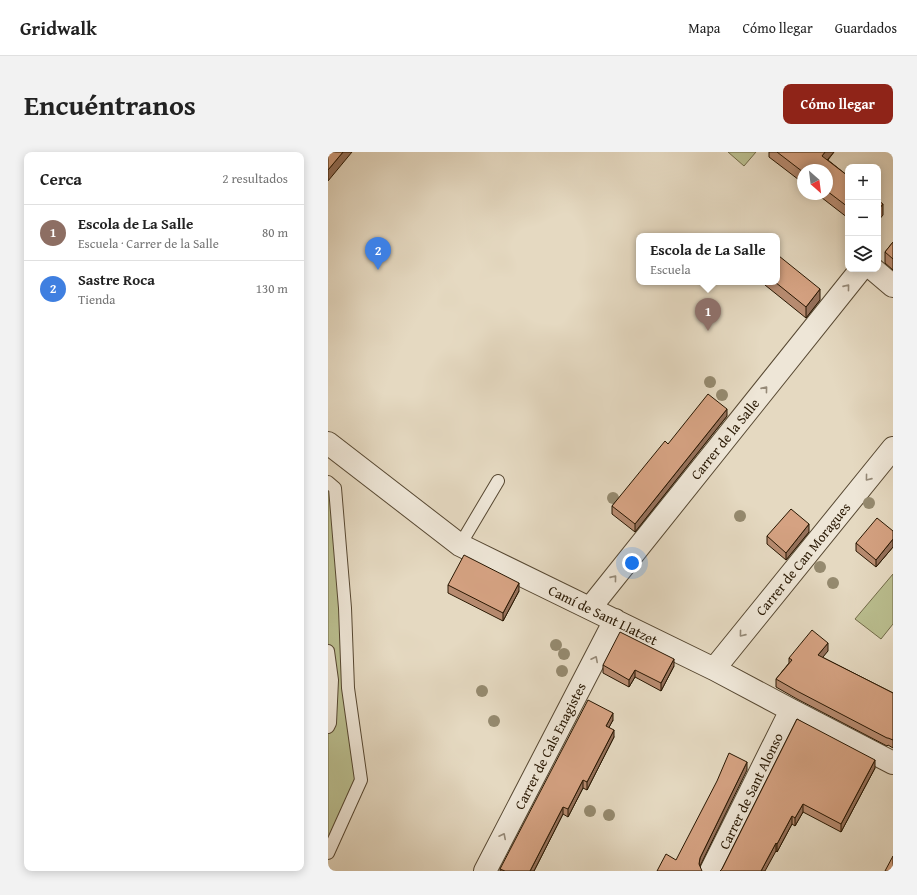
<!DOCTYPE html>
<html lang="es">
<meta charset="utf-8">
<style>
body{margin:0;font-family:"Gentium Book Plus",serif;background:#f2f2f2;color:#222}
.controls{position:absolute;right:12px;top:12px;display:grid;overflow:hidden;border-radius:8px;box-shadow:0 2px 10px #0003}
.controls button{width:36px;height:36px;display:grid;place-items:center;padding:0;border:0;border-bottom:1px solid #e0e0e0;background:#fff;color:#222;font:20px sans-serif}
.compass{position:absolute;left:469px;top:12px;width:36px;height:36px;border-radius:50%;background:#fff;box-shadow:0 2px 10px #0003;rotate:152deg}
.you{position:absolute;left:304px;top:411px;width:14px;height:14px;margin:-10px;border:3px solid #fff;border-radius:50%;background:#1a73e8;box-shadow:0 0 0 6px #1a73e833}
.badge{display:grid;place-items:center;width:26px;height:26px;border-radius:50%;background:#8f2418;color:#fff;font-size:13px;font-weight:700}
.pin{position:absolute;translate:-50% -33px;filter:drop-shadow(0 1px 2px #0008)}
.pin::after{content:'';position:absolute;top:21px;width:14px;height:12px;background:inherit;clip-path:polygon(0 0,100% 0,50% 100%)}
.popup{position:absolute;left:308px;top:81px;width:144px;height:52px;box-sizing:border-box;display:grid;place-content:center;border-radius:8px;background:#fff;filter:drop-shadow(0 1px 3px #0005);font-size:13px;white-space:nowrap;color:#767676}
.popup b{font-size:15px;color:#222}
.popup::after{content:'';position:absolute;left:50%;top:100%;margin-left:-8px;border:8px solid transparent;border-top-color:#fff}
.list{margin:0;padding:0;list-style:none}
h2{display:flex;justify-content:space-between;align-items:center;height:52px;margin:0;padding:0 16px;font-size:17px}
h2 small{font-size:13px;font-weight:400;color:#767676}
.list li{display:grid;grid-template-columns:26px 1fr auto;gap:12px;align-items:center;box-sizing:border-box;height:56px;padding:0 16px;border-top:1px solid #e0e0e0}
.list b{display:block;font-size:15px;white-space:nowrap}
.list p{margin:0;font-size:13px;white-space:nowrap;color:#767676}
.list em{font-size:13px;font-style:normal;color:#767676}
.icon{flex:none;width:22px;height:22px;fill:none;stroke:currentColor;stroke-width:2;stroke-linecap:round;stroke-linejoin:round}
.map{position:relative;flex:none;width:565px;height:719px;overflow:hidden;border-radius:8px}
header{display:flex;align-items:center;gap:24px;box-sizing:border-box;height:56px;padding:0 20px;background:#fff;border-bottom:1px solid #e0e0e0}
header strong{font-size:19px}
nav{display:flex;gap:22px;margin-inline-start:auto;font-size:14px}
.intro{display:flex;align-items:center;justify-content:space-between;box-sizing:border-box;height:96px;padding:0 24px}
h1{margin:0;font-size:28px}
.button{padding:10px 18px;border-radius:8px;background:#8f2418;color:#fff;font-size:14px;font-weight:700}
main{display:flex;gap:24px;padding:0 24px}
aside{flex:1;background:#fff;border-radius:8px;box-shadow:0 2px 10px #0003}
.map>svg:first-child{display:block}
.green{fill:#babe8f;stroke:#716a48}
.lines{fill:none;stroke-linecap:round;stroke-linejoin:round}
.lane-casing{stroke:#574832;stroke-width:14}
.street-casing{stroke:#574832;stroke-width:24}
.lane{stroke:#eee6d7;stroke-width:12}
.street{stroke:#eee6d7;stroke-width:22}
.tree{fill:#958a6f}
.wall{fill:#b78b70;stroke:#281702}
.shaded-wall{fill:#95715b;stroke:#281702}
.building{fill:#d5a282;stroke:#281702}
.oneway{stroke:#958977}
.labels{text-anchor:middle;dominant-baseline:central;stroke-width:3;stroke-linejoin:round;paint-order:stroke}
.street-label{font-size:14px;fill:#281702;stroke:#eee6d7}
</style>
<header>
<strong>Gridwalk</strong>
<nav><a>Mapa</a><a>Cómo llegar</a><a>Guardados</a></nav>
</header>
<div class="intro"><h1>Encuéntranos</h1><a class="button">Cómo llegar</a></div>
<main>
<aside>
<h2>Cerca<small>2 resultados</small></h2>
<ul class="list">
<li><span class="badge" style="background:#8d6e63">1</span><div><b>Escola de La Salle</b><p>Escuela · Carrer de la Salle</p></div><em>80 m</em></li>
<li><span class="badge" style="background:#3f7fe0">2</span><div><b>Sastre Roca</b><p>Tienda</p></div><em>130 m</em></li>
</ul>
</aside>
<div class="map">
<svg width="565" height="719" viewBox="0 0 565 719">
<rect width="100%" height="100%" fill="#e5d9c1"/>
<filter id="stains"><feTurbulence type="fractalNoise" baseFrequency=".005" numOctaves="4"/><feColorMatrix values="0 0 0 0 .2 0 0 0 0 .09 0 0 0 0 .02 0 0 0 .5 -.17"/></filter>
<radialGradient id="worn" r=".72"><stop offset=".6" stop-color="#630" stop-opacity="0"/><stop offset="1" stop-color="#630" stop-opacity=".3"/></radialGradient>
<path class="green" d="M400,0H428L416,14Z
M0,330L7,336L33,628L0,701Z
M565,422V472L553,487L527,467Z"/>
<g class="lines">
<defs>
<path id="lane" d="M0,330L7,336L17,456L20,536L33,628L0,701
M132,393L170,329
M0,499L4,528L2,571L0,575"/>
<path id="street" d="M545,117L565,134
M0,291L132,393L386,517L463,558L565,611
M262,456L533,117
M386,517L565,296
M157,719L287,468
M383,719L463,558"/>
</defs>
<use href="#lane" class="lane-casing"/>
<use href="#street" class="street-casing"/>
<use href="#lane" class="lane"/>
<use href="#street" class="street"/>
</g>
<g class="tree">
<circle cx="382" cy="230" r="6"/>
<circle cx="394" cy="243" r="6"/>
<circle cx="285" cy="346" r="6"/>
<circle cx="541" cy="351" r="6"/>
<circle cx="412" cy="364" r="6"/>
<circle cx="492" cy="415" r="6"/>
<circle cx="505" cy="431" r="6"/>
<circle cx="228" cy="493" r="6"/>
<circle cx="236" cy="502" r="6"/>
<circle cx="234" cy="519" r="6"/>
<circle cx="154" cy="539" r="6"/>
<circle cx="166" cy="569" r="6"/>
<circle cx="262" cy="659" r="6"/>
<circle cx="281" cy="663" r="6"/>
</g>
<path class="wall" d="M441,0H506L500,8L520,24V66L489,42H499V18H475V31L441,5Z
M565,90V118L557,111V100Z
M437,130H449L492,148L478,166L437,133Z
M399,264L307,380L284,362V354L340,292Z
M565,379V395L548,415L528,399V391Z
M481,380L458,408L439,392V384Z
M120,433L191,439L175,469L120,441Z
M500,499L494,505L565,541V596L560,593L559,594L469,547L448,535V527L461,511V506Z
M275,513L346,514L333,539L307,525L301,535L275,521Z
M469,567L547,616L513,680L475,660L467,674L464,672L449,700L448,699L394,717Z
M285,568L281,575L286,585L259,638L255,636L240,665L235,662L206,719H172V717Z"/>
<path class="shaded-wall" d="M15,0H24L0,29V18Z
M497,0H506L494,14V4Z
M555,52V63L550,69V58Z
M492,137V148L478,166V155Z
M399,257V264L307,380V372Z
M481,372V380L458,408V401Z
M565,387V395L548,415V408Z
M191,431V439L175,469V461Z
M500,491V499L490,511V503Z
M346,507V514L333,539V531Z
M307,518V525L301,535V528Z
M285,561V568L278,581V574Z
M286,578V585L259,638V630Z
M547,608V616L513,680V672Z
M419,610V618L372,714L371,719V712L372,706Z
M255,628V636L240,665V657Z
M475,652V660L467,674V666Z
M235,655V662L206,719H202Z
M464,664V672L449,700V692Z
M448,691V699L437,719H433Z"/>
<path class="building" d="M0,0H15L0,18Z
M449,0H497L494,4L520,24V55L499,39V18H475V20Z
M550,48L555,52L550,58Z
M565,90V107L557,100Z
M451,104L492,137L478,155L447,130H449V106Z
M380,242L399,257L307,372L284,354L337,289L340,292Z
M463,357L481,372L458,401L439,384Z
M549,366L565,379V387L548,408L528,391Z
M136,403L191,431L175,461L120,433Z
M484,478L500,491L490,503L565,541V588L560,586H559L469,539L448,527L464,508L461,506Z
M292,480L346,507L333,531L307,518L301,528L275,513Z
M260,548L285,561L278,574L286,578L259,630L255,628L240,657L235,655L202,719H177L172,717Z
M469,567L547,608L513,672L475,652L467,666L464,664L449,692L448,691L433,719H392L394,717Z
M401,601L419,610L372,706L371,712L374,719H329L338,702L348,708L389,629Z
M565,704V719H557Z"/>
<defs><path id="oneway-chevron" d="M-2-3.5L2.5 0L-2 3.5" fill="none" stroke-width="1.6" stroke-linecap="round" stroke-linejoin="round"/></defs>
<g class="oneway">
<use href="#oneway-chevron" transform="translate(519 135) rotate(-51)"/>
<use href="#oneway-chevron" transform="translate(437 237) rotate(-51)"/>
<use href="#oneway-chevron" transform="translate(540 326) rotate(129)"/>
<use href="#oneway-chevron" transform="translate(286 426) rotate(-51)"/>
<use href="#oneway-chevron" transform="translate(414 482) rotate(129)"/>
<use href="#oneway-chevron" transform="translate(267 507) rotate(-63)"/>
<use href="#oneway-chevron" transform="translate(175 684) rotate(-63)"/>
</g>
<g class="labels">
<g class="street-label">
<text transform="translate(397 287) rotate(-51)">Carrer de la Salle</text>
<text transform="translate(475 407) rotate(-51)">Carrer de Can Moragues</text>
<text transform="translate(275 463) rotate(26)">Camí de Sant Llatzet</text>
<text transform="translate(222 594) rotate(-63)">Carrer de Cals Enagistes</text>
<text transform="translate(423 639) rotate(-64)">Carrer de Sant Alonso</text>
</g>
</g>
<rect width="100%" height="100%" filter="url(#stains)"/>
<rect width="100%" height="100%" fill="url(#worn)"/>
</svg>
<div class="controls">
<button>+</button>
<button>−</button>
<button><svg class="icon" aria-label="layers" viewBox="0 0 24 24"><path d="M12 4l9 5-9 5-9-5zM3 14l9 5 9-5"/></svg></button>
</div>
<svg class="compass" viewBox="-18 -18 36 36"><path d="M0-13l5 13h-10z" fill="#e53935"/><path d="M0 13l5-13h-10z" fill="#767676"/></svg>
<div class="you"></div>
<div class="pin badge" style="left:380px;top:179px;background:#8d6e63">1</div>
<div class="popup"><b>Escola de La Salle</b>Escuela</div>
<div class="pin badge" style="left:50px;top:118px;background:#3f7fe0">2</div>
</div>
</main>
